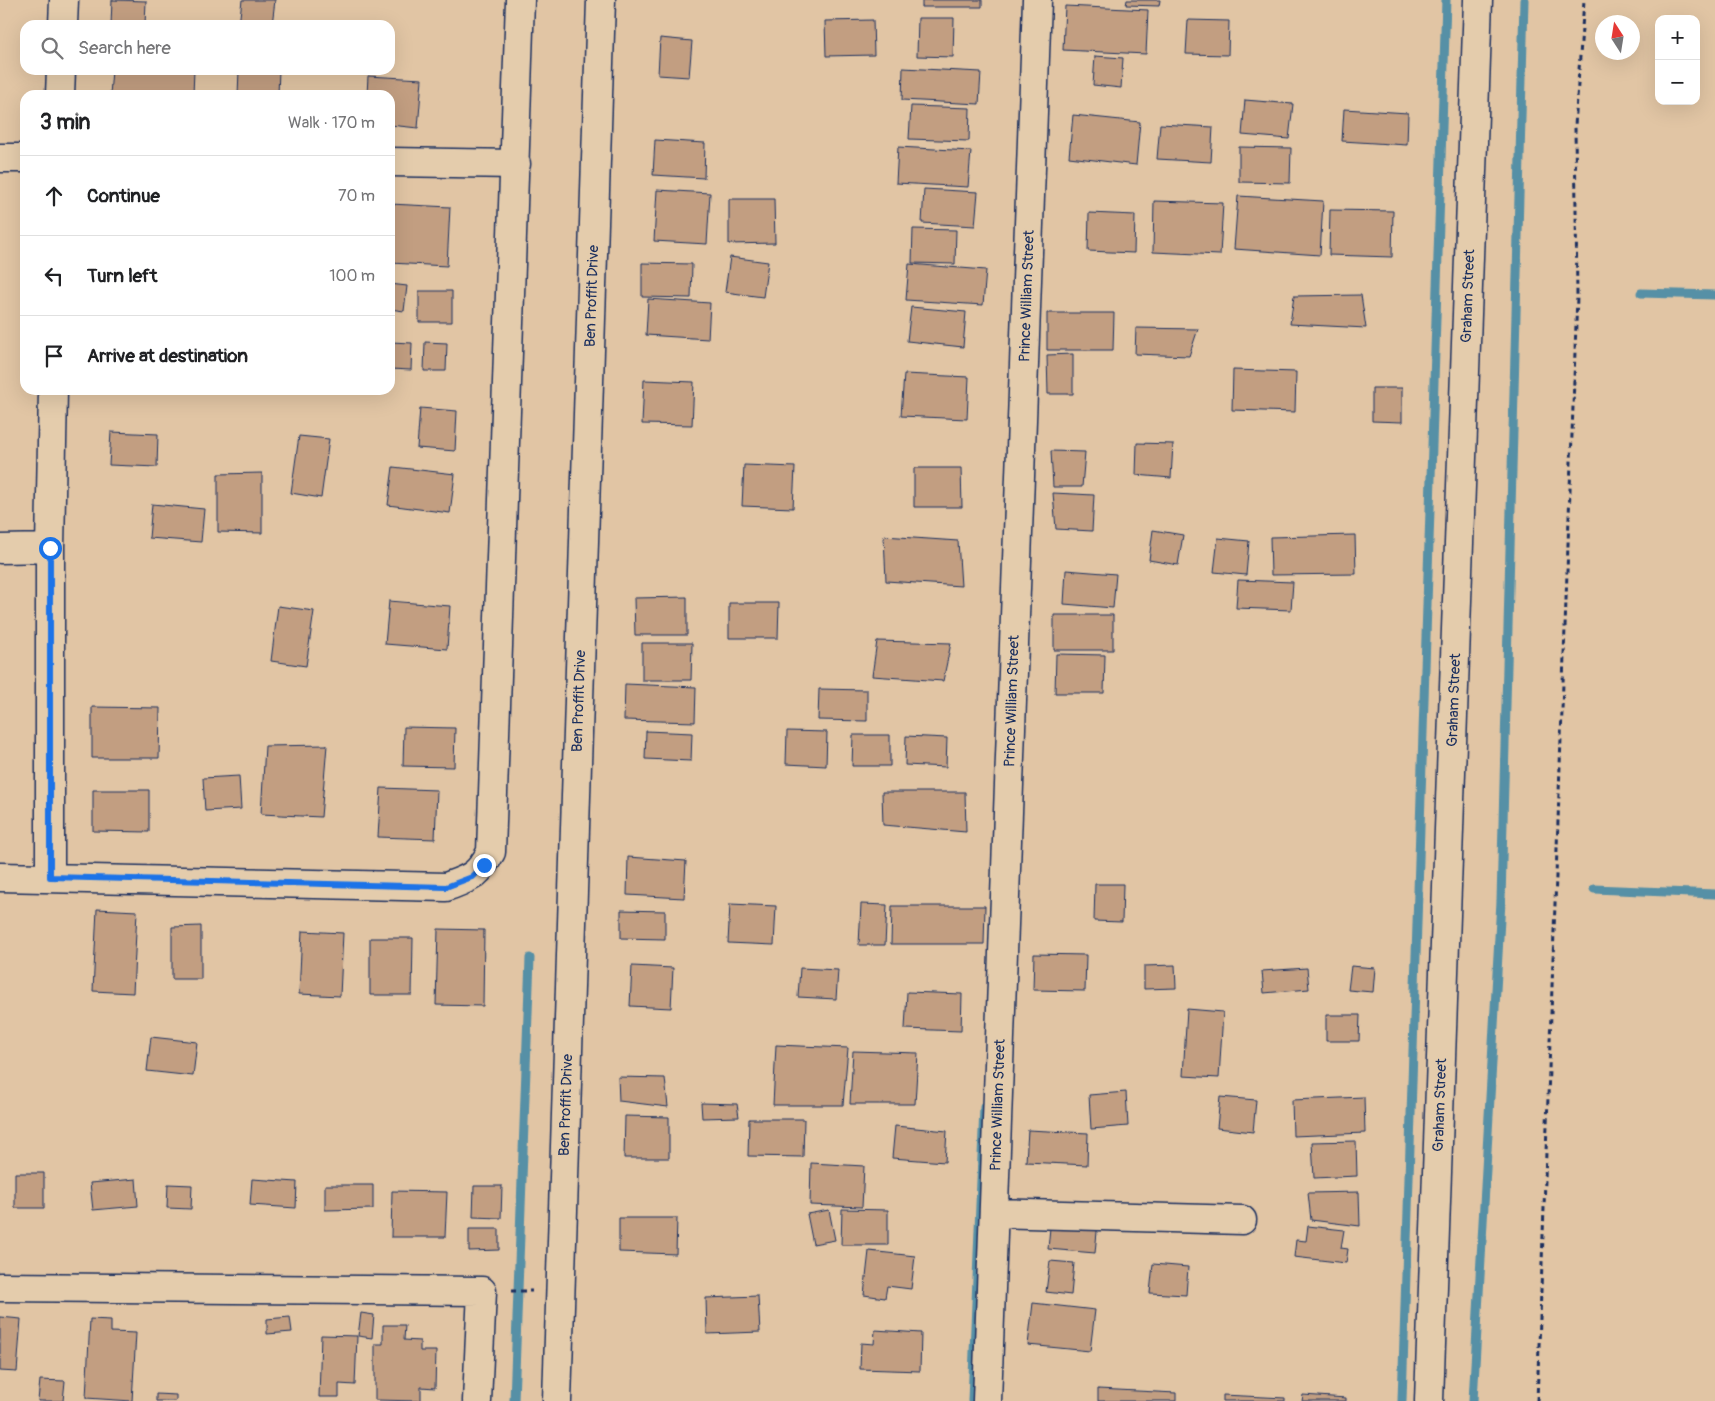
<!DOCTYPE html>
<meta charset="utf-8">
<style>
body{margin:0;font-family:Pangolin,sans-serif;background:#f6f6f6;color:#202124}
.controls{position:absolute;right:15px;top:15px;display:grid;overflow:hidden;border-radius:10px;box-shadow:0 5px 20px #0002}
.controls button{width:45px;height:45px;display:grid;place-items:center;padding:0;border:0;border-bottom:1px solid #e0e0e0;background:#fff;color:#202124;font:25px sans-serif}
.compass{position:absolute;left:1595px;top:15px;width:45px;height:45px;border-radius:50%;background:#fff;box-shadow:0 5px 20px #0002;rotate:348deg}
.stop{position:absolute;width:15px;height:15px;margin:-11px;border:4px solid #1a73e8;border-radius:50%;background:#fff}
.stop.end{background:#1a73e8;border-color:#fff;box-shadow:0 1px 5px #0008}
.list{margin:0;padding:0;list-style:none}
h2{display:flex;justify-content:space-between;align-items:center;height:65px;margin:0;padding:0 20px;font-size:21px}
h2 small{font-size:16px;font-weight:400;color:#757577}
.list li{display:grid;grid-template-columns:32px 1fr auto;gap:15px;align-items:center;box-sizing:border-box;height:80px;padding:0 20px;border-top:1px solid #e0e0e0}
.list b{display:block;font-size:19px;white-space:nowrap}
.list em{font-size:16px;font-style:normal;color:#757577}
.icon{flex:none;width:28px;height:28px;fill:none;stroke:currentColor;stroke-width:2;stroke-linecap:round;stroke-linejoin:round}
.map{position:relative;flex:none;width:1715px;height:1401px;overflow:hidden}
.search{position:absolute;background:#fff;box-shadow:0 5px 20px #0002;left:20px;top:20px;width:375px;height:55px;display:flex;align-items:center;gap:12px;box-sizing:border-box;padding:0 18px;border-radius:15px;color:#757577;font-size:19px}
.panel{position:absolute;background:#fff;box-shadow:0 5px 20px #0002;left:20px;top:90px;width:375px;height:305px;border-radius:15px}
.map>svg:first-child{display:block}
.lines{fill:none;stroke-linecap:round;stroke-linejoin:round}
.stream{stroke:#5790a6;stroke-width:9}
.building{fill:#c29e81;stroke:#1b2f5e}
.street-casing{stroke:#1b2f5e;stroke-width:31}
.path{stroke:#1b2f5e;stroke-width:3;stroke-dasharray:5 4;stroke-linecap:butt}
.street{stroke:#e4ccac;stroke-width:28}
.route{stroke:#1a73e8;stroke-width:6}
.labels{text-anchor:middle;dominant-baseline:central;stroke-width:4;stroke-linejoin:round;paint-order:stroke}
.street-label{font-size:15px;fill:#1b2f5e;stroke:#e4ccac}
</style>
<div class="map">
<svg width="1715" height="1401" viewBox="0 0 1715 1401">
<rect width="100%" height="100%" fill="#e1c5a4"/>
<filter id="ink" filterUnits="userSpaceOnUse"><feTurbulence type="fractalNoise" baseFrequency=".02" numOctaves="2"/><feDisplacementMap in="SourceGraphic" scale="10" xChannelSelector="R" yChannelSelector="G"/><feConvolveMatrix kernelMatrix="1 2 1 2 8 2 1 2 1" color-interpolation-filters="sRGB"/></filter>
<g filter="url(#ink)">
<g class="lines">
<path class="stream" d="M1641,293L1715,295
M1594,889L1715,894
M514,1401L530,958
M972,1401L984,1107
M1402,1401L1446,0
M1473,1401L1501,901L1524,0"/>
</g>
<path class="building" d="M112,0L146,1L145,25H111Z
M242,0H275L272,25H239Z
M922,0H982V7H922Z
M1127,0H1160L1159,6L1126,5Z
M1065,6L1148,10L1146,54L1063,50Z
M918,18H954L953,57L917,56Z
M873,20L874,55L826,56L825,21Z
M1188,20L1229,21L1228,55L1186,54Z
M660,38L692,41L689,77L658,75Z
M1095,56L1123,58L1121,88L1093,85Z
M903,68L981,72L979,104L902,100Z
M112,70H194L193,95H110Z
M239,70H279L278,95H238Z
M368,76L422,79L418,128L390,125V95H367Z
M1245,100L1293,104L1289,139L1242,135Z
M911,106L970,108L969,141L909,139Z
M1344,109L1408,113L1407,145L1342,141Z
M1073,115L1140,122L1136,165L1069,157Z
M1160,124L1213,127L1211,162L1157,159Z
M655,140L705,143L704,178L653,175Z
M898,147L971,151L968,187L896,183Z
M1239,147L1291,148L1290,183L1239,182Z
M924,189L978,192L975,226L922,223Z
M657,190L710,193L707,244L654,241Z
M1238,196L1323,201L1320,255L1234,249Z
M729,199H774L775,243L729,244Z
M1154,201L1223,203L1220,255L1153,252Z
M390,204L450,207L447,266L390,263Z
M1330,210L1393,211L1392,257L1329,255Z
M1089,213L1135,215L1134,253L1088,251Z
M913,229L956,230L955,264L912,263Z
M730,257L768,262L763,297L725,292Z
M642,263L692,264L691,298L642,297Z
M909,264L986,270L983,305L906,300Z
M390,284L407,286L404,311L390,309Z
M419,291H452V322H419Z
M1361,295L1366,328L1290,324L1294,296Z
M648,299L710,303L708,339L646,335Z
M911,307L966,312L963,347L907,341Z
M1047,313H1114L1113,350H1047Z
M1136,328L1198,329L1189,356L1135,354Z
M390,342L412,343L411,370L390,369Z
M425,342L447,343L446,371H424Z
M1073,354V394H1048L1047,355Z
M1233,370L1296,372L1295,412L1232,410Z
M904,374L969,377L967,419L901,416Z
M644,380L694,382L692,425L642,424Z
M1372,388H1402V422L1372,421Z
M420,408L457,411L455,451L417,448Z
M111,432L158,434L157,467L109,465Z
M299,436L329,439L321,498L291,493Z
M1137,443L1173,444L1171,478L1136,475Z
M1051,451L1085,452L1082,487H1053Z
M744,465L795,467L793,508L742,506Z
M393,467L455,474L450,513L388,505Z
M914,468H961L962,507H914Z
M262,473V533L218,532V474Z
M1053,493L1094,495L1092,531L1056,529Z
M152,504L204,509L201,542L149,538Z
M1153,530L1183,535L1178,565L1149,560Z
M1355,535L1356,574L1271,575L1270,537Z
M884,536L958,541L961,586L886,581Z
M1218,538L1249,541L1246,575L1214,572Z
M1066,570L1116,574L1113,608L1064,604Z
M1238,580L1293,582L1291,610L1236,608Z
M687,597V635H635L634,598Z
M389,601L450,606L447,649L385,644Z
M729,603H779L778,638H729Z
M278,606L314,611L306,666L271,661Z
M1054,615H1113V650H1054Z
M877,641L951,643L943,681L872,676Z
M642,643H692L691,680H642Z
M1056,654L1105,655L1104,693H1055Z
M625,684L696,687L695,722L624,720Z
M819,689L867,690V721L818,720Z
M92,707L160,708L159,758H92Z
M404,727L455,728L454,767L403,766Z
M646,731L692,733L691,761L645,759Z
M787,731L827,732L826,766L786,764Z
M853,735H890V766H852Z
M906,736L947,738L946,767L905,765Z
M327,745L321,817L261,814L265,746Z
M239,776L241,809L205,811L203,778Z
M381,788L437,790L435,839L378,837Z
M93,790H149V832L93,831Z
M882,792H965L966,832L883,825Z
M628,857L686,861L684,898L627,895Z
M1095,884H1123L1122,922L1094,921Z
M730,904L776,906L774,945L728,943Z
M861,904L887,905L885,945H859Z
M892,906H985L984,944H891Z
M97,909L137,911L133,993L93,991Z
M621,910L665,911V939L621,938Z
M201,926V979H172V927Z
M438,929L484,930L483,1006L436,1005Z
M302,931L343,933L340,996L299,994Z
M370,938H413L412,995H370Z
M1034,954L1086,955L1085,991L1033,990Z
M1175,965L1176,988L1144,989V966Z
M632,966L673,968L671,1008L630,1006Z
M1351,966L1375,968L1373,992L1348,990Z
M800,968L838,970L836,999L798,997Z
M1307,968L1309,989L1264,993L1262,971Z
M907,992L962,994L961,1031L905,1029Z
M1187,1009L1223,1012L1219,1078L1183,1076Z
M1326,1015H1360L1359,1041H1326Z
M151,1037L197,1042L193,1076L147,1071Z
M776,1045L848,1048L843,1105H773Z
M853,1051L918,1053L915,1104H850Z
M618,1077L665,1078L668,1107L619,1101Z
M1126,1092L1128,1126L1091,1129L1089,1095Z
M1220,1097L1256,1100L1253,1132L1217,1128Z
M1364,1097L1365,1133L1293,1136L1292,1100Z
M701,1103L737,1104L739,1117L702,1118Z
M625,1116L669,1117V1158H624Z
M749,1119H804L803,1157L748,1156Z
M895,1126L947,1131L945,1162L892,1158Z
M1028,1130L1088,1133L1087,1165L1026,1162Z
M1356,1141L1357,1176L1314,1178L1312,1142Z
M811,1163L864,1166L862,1207L810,1205Z
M15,1173H44V1208H15Z
M136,1179L138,1206L93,1210L90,1183Z
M252,1179L297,1182L296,1208L250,1205Z
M168,1184L192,1185L191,1209L167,1208Z
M325,1185H373V1209L325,1210Z
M474,1186H502L501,1218L473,1217Z
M392,1191L447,1192L445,1237H391Z
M1359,1192L1360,1226L1311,1220L1308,1193Z
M842,1209L888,1210V1245H841Z
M829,1210L835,1240L813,1244L807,1214Z
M1051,1217L1098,1221L1095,1253L1048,1249Z
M619,1218H677L676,1254L619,1252Z
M1308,1226L1344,1230L1341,1248L1348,1249L1346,1263L1294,1257L1296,1240L1306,1241Z
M469,1229H499V1250L469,1251Z
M869,1251L915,1256L911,1289L887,1286L885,1298L864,1295Z
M1050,1261L1074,1263L1071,1295L1046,1292Z
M1153,1264L1188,1267L1186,1295L1150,1293Z
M758,1296L760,1332L707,1334L706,1298Z
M1033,1303L1095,1310L1090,1351L1028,1345Z
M361,1313L374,1315L372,1338L358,1336Z
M0,1317L21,1319L17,1372L0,1371Z
M290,1317L292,1332L267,1334V1319Z
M90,1319L111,1320V1332L136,1333L132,1401L86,1398Z
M383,1325H405L404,1340L420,1341V1351H436L435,1388L421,1387V1401L375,1400V1344H383Z
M875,1330L921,1333L920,1371L860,1369L861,1343L874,1344Z
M321,1335L357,1336L355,1385L339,1384V1397H319Z
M40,1380L65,1381L63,1401H38Z
M1098,1389L1176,1393V1401H1098Z
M156,1394L176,1395V1401H156Z
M1223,1395L1285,1398V1401H1223Z
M1303,1395L1346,1398V1401H1302Z"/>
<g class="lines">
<defs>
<path id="street" d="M63,25L64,0
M60,95L61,70
M0,158H25
M390,162L516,164
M0,549L50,548
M0,877L446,887C472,877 477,877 491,852L520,0
M50,877V548L53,390
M994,1213L1242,1220
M0,1287L482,1291L477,1401
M557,1401L601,0
M987,1401L1037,0
M1429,1401L1478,0"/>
</defs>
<use href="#street" class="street-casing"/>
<path class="path" d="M511,1291H532
M1537,1401L1577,296L1575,126L1584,0"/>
<use href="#street" class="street"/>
</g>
</g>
<g class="lines" filter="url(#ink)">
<path class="route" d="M50,548V877L446,887L472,877L484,865"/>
</g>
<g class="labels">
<g class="street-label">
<text transform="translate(592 296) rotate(-88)">Ben Proffit Drive</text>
<text transform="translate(1027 296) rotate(-88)">Prince William Street</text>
<text transform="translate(1468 296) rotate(-88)">Graham Street</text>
<text transform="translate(1454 700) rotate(-88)">Graham Street</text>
<text transform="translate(579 701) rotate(-88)">Ben Proffit Drive</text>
<text transform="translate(1012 701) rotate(-88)">Prince William Street</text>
<text transform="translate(566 1105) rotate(-88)">Ben Proffit Drive</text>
<text transform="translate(998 1105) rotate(-88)">Prince William Street</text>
<text transform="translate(1440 1105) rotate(-88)">Graham Street</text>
</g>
</g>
</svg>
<div class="controls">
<button>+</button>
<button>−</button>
</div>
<svg class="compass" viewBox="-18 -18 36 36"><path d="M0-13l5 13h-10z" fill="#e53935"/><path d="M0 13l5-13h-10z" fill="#757577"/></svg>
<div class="stop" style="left:50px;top:548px"></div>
<div class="stop end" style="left:484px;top:865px"></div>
<div class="search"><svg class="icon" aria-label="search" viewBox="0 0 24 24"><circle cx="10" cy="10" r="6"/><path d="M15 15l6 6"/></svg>Search here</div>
<section class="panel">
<h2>3 min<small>Walk · 170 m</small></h2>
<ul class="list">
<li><svg class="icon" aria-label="ahead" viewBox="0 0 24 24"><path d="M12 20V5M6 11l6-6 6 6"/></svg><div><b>Continue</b></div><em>70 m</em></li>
<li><svg class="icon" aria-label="left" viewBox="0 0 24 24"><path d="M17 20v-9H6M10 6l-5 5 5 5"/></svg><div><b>Turn left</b></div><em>100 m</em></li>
<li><svg class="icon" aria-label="arrive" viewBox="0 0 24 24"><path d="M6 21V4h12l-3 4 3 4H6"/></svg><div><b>Arrive at destination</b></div></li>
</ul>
</section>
</div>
